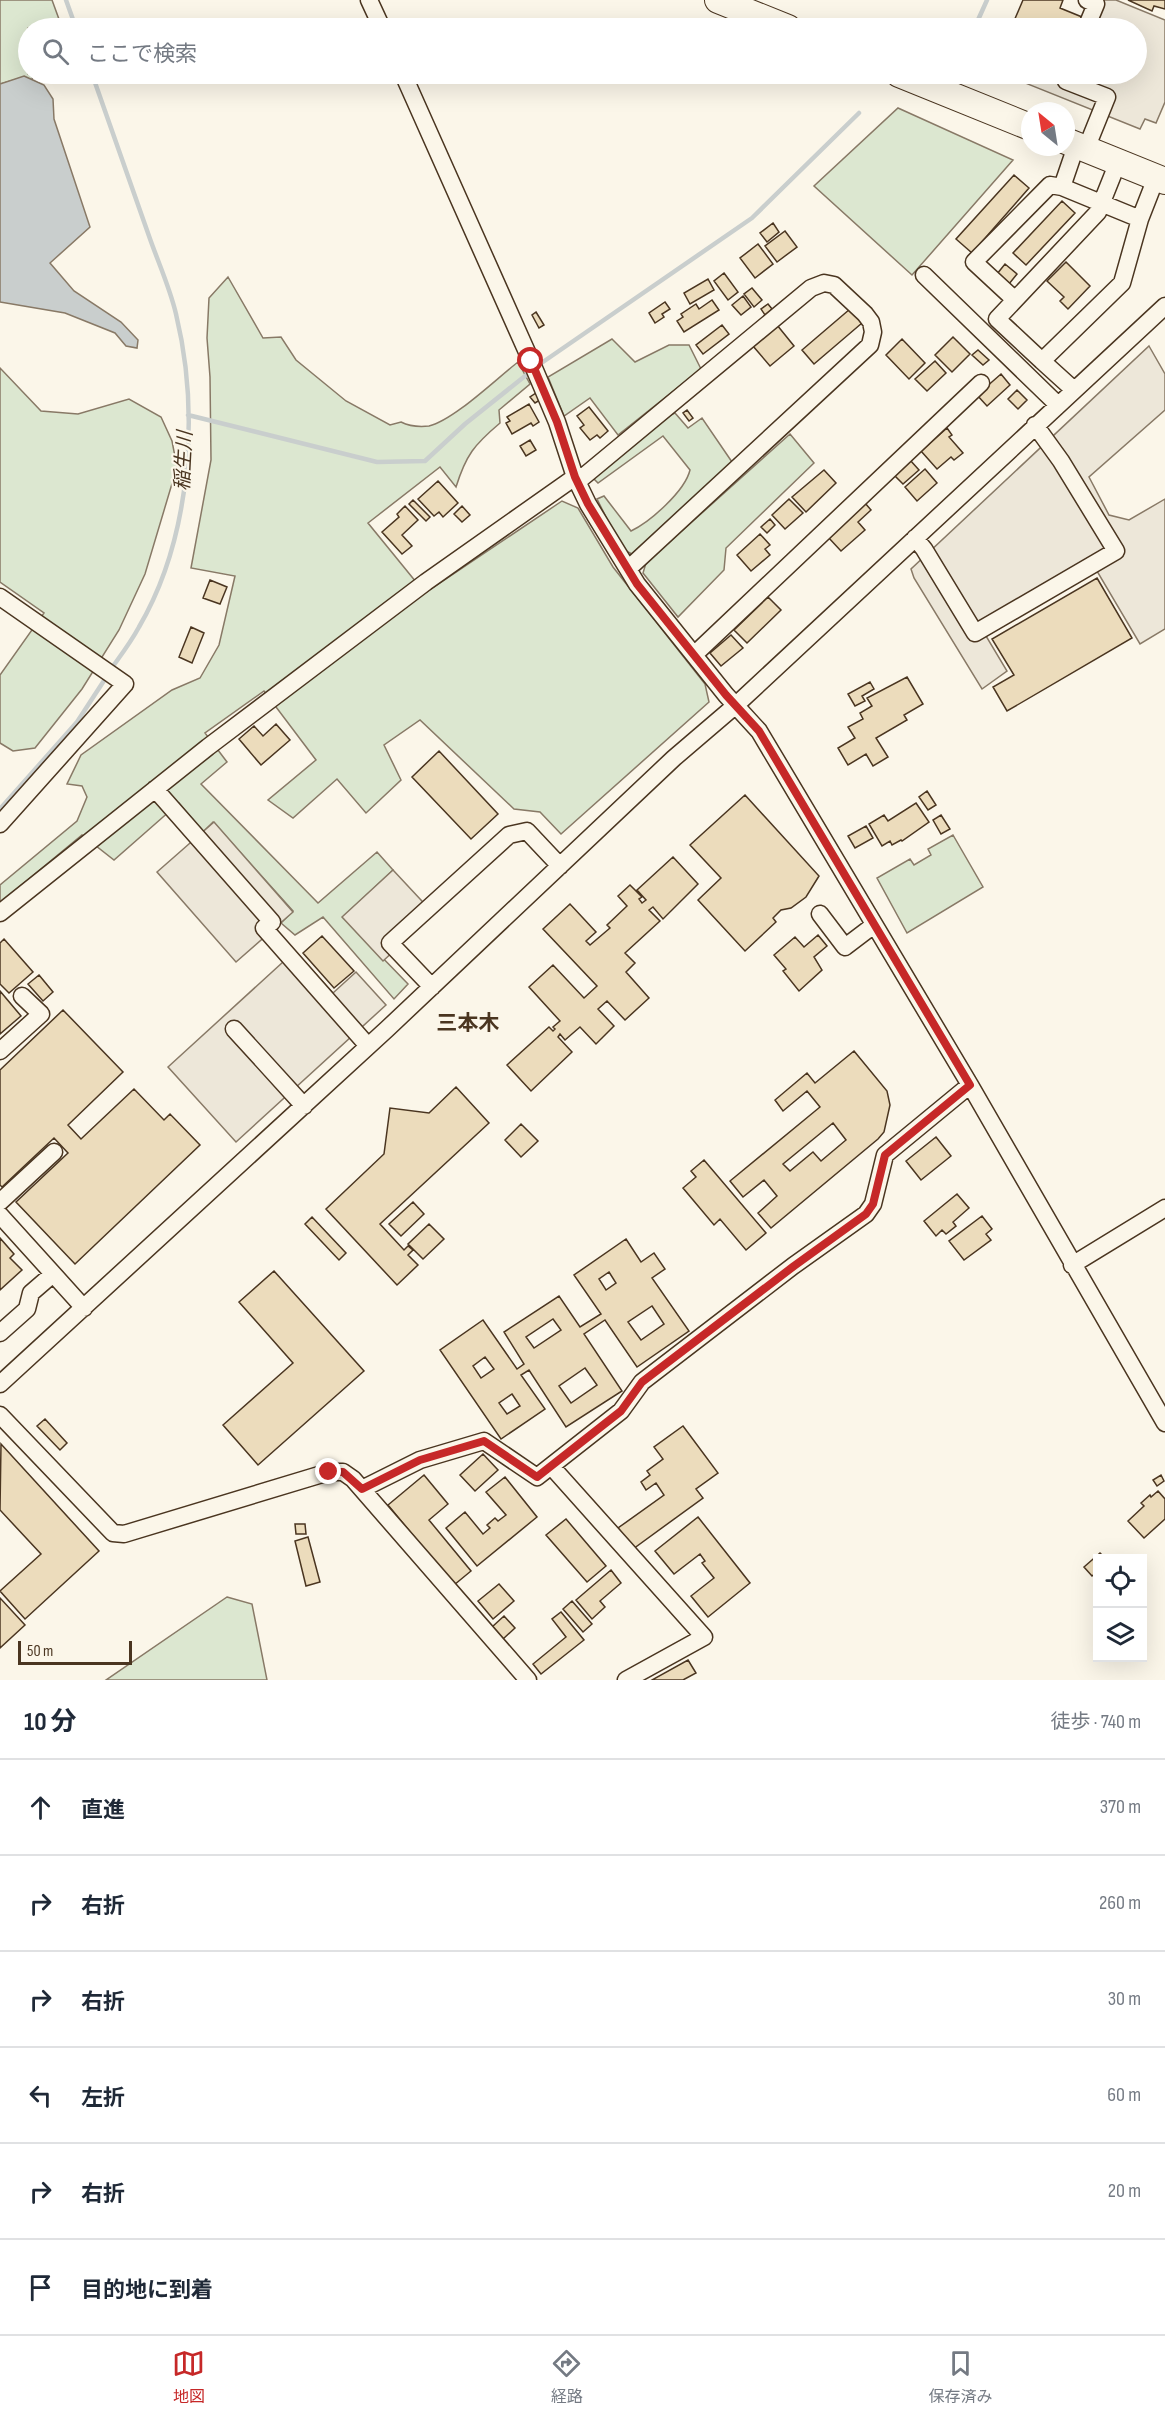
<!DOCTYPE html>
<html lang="ja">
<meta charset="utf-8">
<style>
body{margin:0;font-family:"Sofia Sans Condensed","Noto Sans JP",sans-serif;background:#f2f2f3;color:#1f2937}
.controls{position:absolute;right:18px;bottom:18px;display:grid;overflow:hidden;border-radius:0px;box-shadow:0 6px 24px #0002}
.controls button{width:54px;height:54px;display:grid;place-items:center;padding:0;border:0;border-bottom:2px solid #e0e1e3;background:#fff;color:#1f2937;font:30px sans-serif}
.compass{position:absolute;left:1021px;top:102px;width:54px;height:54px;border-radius:50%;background:#fff;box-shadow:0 6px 24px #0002;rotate:330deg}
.scale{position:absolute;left:18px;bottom:15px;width:114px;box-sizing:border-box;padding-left:6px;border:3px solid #4a3520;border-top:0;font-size:16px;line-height:21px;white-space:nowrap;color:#4a3520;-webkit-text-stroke:4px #fbf6e9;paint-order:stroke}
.stop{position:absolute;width:18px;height:18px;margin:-14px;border:4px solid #c62828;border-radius:50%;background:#fff}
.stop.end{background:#c62828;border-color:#fff;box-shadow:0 2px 6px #0008}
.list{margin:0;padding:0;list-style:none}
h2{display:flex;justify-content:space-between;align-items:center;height:78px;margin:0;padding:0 24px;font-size:26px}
h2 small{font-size:20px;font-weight:400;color:#747a83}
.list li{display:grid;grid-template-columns:39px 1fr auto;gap:18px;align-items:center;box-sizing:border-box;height:96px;padding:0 24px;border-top:2px solid #e0e1e3}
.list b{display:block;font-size:22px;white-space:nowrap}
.list em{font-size:20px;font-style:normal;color:#747a83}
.icon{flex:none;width:33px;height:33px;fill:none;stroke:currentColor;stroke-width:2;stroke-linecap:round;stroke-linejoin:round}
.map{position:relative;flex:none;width:1165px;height:1680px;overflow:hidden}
.search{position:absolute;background:#fff;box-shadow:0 6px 24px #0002;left:18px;right:18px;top:18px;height:66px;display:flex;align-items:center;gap:15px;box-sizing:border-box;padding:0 21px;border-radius:33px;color:#747a83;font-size:22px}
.sheet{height:654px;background:#fff}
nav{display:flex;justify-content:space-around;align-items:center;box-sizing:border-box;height:84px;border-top:2px solid #e0e1e3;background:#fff;font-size:16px;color:#747a83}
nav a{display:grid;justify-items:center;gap:3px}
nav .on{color:#c62828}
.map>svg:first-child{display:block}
.green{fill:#dce7d0;stroke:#887966;stroke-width:1.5}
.parking{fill:#ede7d9;stroke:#887966;stroke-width:1.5}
.water{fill:#c9cecd;stroke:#887966;stroke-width:1.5}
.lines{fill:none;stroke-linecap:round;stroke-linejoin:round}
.stream{stroke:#c9cecd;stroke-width:4.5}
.building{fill:#ecdcbc;stroke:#4a3520;stroke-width:1.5;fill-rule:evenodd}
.minor-casing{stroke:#4a3520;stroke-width:19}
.highway-casing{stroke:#4a3520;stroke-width:28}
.minor{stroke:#fbf6e9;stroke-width:16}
.highway{stroke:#fbf6e9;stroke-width:26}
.route{stroke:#c62828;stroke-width:8}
.labels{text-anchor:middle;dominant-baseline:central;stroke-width:4.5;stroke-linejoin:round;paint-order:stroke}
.water-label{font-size:20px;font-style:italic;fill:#4a3520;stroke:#fbf6e9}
.quarter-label{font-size:21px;font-weight:bold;fill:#4a3520;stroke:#fbf6e9}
</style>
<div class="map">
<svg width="1165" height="1680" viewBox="0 0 1165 1680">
<rect width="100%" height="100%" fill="#fbf6e9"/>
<path class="green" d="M0,0H52L60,22L56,28H28V74H33L32,80L24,77L0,84Z
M898,108L1013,160L912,275L814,186Z
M228,277L263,338L281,337L296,360L346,401L390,425L401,422C409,426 420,427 429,426C454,420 496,379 518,362L530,384L499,410L500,423C474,445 466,455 456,487L440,467L368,523L425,593L562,501L578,508L613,567L705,684L709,702L561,834L540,812L514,809L420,720L384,745L401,780L366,813L337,779L293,818L268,800L316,760L264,691L205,733L227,762L201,784L318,903L377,852L393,870L343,917L408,984L394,999L323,917L295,935L281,923L293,911L213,822L203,832L179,803L114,860L82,835L0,903V885L77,821L87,797L82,786L67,784L81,755L172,690L200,678L219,645L235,576L191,568L211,460L210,377L207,338L209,298Z
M612,339L635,362L669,345H689L701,369L618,435L590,398L564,416L548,377Z
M0,368L41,411L78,414L129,399L161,417L172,441L177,467L145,574L119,630L82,689L35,748L13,751L0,743V675L44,613L0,582Z
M675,413L688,428L702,418L732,462L632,554L622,549L597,499L604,496L631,531C650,522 685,491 690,470L663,436L598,483L591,476L666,417Z
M790,434L814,463L726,548L724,570L678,617L643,573L646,563Z
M953,835L983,887L907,933L877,878L910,859L914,865L931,855L928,849Z
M227,1597L252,1604L267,1680H106Z"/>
<path class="parking" d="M1092,0H1116L1165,20V102L1156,123L1145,119L1140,129L1003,74H1136V28H1080Z
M1149,346L1165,374V410L1089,477L1109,515L1129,520L1165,499V629L1140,644L1097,571L986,636L1007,671L982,689L914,578L911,569Z
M214,822L293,912L236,962L157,872Z
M393,870L434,914L383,961L342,917Z
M295,951L333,993L356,972L386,1005L236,1142L168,1067Z"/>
<path class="water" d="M24,76L44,85L53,99L54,119L90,227L50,263L74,291L121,322L138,340L137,348L126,346L115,333L65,313L0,302V84Z"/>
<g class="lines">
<path class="stream" d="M66,0L76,28
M970,28L978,20L987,0
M92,74C111,128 130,182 149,236C158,262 170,288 176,314C200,413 191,538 139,627C131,642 121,655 111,669
M540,364L752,218L859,113
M188,415L377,462L425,461L465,424L530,372
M0,809L77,722L107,676"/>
</g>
<path class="building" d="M1023,0H1063L1060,8L1082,17L1077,28L1060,21L1057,28H1011Z
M1128,0H1165V9L1154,6L1152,11Z
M1014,175L1029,188L972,253L956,239Z
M1062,201L1075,213L1026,265L1013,253Z
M773,223L779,232L767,242L760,233Z
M785,231L797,247L777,262L765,246Z
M758,244L773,264L755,278L740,258Z
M1066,262L1090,286L1068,309L1060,301L1064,297L1047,281Z
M1005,264L1017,274L1009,284L997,274Z
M724,273L738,292L728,300L714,281Z
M708,279L714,290L690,304L684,293Z
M752,288L762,300L754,307L744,294Z
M743,296L751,307L741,315L732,305Z
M712,300L719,310L684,332L677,321L683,317L681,314L696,304L699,309Z
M665,302L670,309L662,314L664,317L655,323L649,313Z
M768,304L772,309L765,315L761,309Z
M850,309L862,323L814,364L802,350Z
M536,312L544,325L539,328L532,315Z
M722,325L729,334L703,354L696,345Z
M777,325L794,346L770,366L753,346Z
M953,337L970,354L952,372L935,355Z
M902,339L925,363L909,379L886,355Z
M978,350L989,360L983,365L972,355Z
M935,361L946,373L927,391L915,379Z
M1001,374L1010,385L987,406L977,395Z
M1017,390L1027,400L1018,409L1008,399Z
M536,393L540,400L535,403L530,397Z
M529,404L539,422L533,426L531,423L512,434L506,423L510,421L507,417Z
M589,407L608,431L600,438L597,435L590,440L580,428L584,425L577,416Z
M687,410L693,418L689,421L683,413Z
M947,428L952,435L949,437L963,453L954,460L951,457L937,469L921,451Z
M530,440L536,450L526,456L520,446Z
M910,460L919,470L903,484L894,475Z
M925,469L937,483L917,501L905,487Z
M824,470L836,483L806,512L792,497Z
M438,481L458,503L443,517L439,512L434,516L418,499Z
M789,499L803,513L785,529L772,515Z
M413,500L430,517L426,521L409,504Z
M865,503L871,510L858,522L865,530L841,551L828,537Z
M405,506L418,520L402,535L412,546L402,554L382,532L399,517L397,514Z
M462,506L470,515L462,522L454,514Z
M770,519L775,525L767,533L761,527Z
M760,534L770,545L765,549L770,555L751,571L737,555Z
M1097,578L1132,638L1007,711L993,687L1014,675L992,639Z
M210,580L227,587L220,604L203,598Z
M768,597L781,610L747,643L734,630Z
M191,627L204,633L192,663L179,657Z
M731,635L743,648L721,666L710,653Z
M907,677L923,704L904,715L907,720L876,738L888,757L873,766L866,754L848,765L838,748L855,738L848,727L863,719L860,713L872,706L867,698Z
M870,682L874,689L862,696L865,701L855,706L848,694Z
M276,724L290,740L261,765L239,739L254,726L263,736Z
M439,751L498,814L471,839L412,777Z
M927,791L936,805L928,810L919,797Z
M745,795L819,876L806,897L791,908L781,910L773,918L776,922L745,951L698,900L721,878L690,845Z
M916,803L929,822L902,841L901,840L892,845L890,841L882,846L869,824L884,815L888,821Z
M941,815L950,829L941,834L933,820Z
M866,826L873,838L855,848L848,836Z
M673,857L698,884L663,919L653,907L649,910L660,921L625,953L635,963L626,972L649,998L625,1020L607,1001L598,1009L614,1026L596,1044L580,1027L565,1040L560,1034L558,1037L572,1052L531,1091L507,1065L549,1027L553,1031L555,1029L553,1027L560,1021L529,987L553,965L584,998L597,986L543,929L570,904L596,932L586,941L590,945L610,928L607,925L627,906L618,896L630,885L642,897L639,899L642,903L646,900L637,890Z
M818,935L827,946L814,957L822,970L799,991L783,971L786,969L774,955L795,937L804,947Z
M322,936L354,971L334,988L303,953Z
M4,939L33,972L9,993L0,984V943Z
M39,975L53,992L43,1001L28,984Z
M0,991L21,1016L0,1034Z
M63,1010L123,1072L68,1125L81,1139L134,1089L164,1120L170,1114L200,1145L75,1264L16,1202L68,1153L54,1138L2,1187L0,1185V1070Z
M854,1051L887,1091L890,1105L884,1132L878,1139L771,1228L758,1213L777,1196L764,1180L743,1197L730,1181L820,1107L807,1091L783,1111L775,1100L807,1073L815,1083ZM833,1123L846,1140L821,1161L813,1152L790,1171L783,1164Z
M456,1087L489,1123L380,1224L404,1250L408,1246L413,1250L408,1255L418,1265L397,1285L326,1209L384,1154L390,1108L429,1113Z
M521,1124L538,1141L521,1157L505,1140Z
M936,1137L951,1156L921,1180L906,1161Z
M704,1160L766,1233L746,1250L720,1219L714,1225L683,1188L696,1177L691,1171Z
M957,1194L969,1208L953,1222L956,1226L946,1234L942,1230L936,1236L924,1221Z
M413,1202L424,1214L401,1236L389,1224Z
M982,1216L992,1229L986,1234L991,1240L964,1260L949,1241Z
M312,1217L346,1253L339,1260L305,1224Z
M429,1224L444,1239L423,1259L408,1244Z
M0,1238L14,1254L10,1258L22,1270L0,1290Z
M626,1239L641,1262L654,1253L665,1269L652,1278L689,1331L637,1367L605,1320L584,1334L622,1391L566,1427L529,1370L521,1375L545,1409L501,1439L440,1350L483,1320L517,1369L524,1364L504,1332L559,1296L580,1327L601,1314L574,1275ZM609,1272L616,1283L606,1290L599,1279ZM652,1306L664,1324L641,1340L628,1322ZM553,1319L561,1330L534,1348L526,1337ZM485,1357L494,1369L481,1378L473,1366ZM585,1368L597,1385L571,1403L559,1386ZM512,1394L520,1406L507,1414L499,1403Z
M274,1271L364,1371L258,1465L223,1425L293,1363L239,1302Z
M45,1419L67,1443L60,1450L37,1426Z
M683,1426L718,1473L696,1489L703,1498L633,1549L618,1528L664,1495L656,1483L646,1490L641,1482L650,1475L647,1471L663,1459L654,1447Z
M1,1444L99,1551L25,1619L0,1591L41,1554L0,1510Z
M483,1454L498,1470L475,1491L460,1475Z
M424,1475L448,1504L429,1520L471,1571L454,1585L388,1505Z
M1161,1475L1164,1481L1157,1486L1153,1480Z
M505,1477L537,1517L477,1566L446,1528L465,1512L483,1534L490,1528L487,1525L495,1518L498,1521L506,1515L486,1492Z
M1158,1491L1165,1499V1519L1144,1538L1128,1521L1144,1506L1141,1503L1150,1495L1151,1497Z
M698,1517L750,1583L708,1617L691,1596L714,1578L702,1563L705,1561L700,1554L674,1574L655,1551Z
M566,1519L606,1566L587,1582L546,1535Z
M295,1524H305L306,1534H296Z
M308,1537L320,1582L306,1586L295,1541Z
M1100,1553L1105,1558H1098V1571L1092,1576L1084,1567Z
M611,1570L621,1583L600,1601L605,1607L592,1619L576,1600Z
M499,1584L514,1601L493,1619L478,1601Z
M0,1598L25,1625L0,1648Z
M572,1601L592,1624L583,1632L563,1609Z
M561,1612L584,1640L541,1674L533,1664L566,1637L552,1619Z
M504,1616L515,1628L503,1639L492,1627Z
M688,1660L696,1673L683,1680H652Z"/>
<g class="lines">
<defs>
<path id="minor" d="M369,0L382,28
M1086,28L1096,4L1087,0
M403,74L531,361L557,422L575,477L588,504L637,584L726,695L759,731L970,1085L1165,1423
M1068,74L1066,81L1107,97L1086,149
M1076,146L1062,187L1140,219L1156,178
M924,275L1058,405
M1015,300L974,262L1050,185L1062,187
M1042,361L997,319L1098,212L1118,162
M1074,390L1042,361L1122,283L1140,219
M577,482L811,288L824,283L834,285L865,314L871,322L873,332L870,345L628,569
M915,538L924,549L975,633L1116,551L1061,461L1035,425
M0,597L125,684L0,824
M695,654L981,383
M155,789L272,922L264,928L368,1046
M0,913L208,747L426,582L575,477
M820,914L845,947L874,925
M432,987L390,943L509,835L527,831L560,866
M234,1029L304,1106
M0,1051L41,1014L22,996
M0,1202L54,1152
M0,1215L84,1308
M1072,1265L1165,1208
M0,1333L27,1309L31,1293L53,1274
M0,1384L387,1029L674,758L736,705L1165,306
M0,1415L113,1533L124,1534L329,1472H343L353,1479L528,1680
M551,1466L704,1637L626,1680
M362,1489L420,1460L484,1441L537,1477L621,1411L642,1382L793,1266L866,1214L873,1204L885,1155L970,1085"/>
<path id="highway" d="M718,0L788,28
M899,74L1030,127
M1066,141L1165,181"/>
</defs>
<use href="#minor" class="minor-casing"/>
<use href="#highway" class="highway-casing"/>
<use href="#minor" class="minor"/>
<use href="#highway" class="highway"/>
</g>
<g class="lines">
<path class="route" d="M329,1472H343L362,1489L420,1460L484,1441L537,1477L621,1411L642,1382L794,1266L866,1214L873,1204L885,1155L970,1085L759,731L726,695L637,584L588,504L575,477L557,422L531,361"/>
</g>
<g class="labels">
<g class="water-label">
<text transform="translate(184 461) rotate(-87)">稲生川</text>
</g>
<g class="quarter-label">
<text x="468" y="1023">三本木</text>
</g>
</g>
</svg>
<div class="controls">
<button><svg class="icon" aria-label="locate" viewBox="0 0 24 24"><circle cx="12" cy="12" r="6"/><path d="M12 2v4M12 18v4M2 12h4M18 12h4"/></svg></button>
<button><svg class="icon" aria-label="layers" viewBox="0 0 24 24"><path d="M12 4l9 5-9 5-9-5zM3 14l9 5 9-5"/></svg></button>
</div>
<svg class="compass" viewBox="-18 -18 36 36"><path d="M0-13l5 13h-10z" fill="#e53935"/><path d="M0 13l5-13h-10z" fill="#747a83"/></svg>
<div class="scale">50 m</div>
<div class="stop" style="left:531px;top:361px"></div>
<div class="stop end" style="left:329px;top:1472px"></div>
<div class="search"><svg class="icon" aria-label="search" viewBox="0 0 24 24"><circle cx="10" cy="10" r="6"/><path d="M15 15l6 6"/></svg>ここで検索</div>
</div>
<section class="sheet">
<h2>10 分<small>徒歩 · 740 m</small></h2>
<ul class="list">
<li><svg class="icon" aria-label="ahead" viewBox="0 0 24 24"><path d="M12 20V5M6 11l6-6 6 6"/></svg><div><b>直進</b></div><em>370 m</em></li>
<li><svg class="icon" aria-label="right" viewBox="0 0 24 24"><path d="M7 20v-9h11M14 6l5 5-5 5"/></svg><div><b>右折</b></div><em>260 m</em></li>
<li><svg class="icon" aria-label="right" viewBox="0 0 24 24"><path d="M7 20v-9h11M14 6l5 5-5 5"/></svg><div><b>右折</b></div><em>30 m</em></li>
<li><svg class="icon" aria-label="left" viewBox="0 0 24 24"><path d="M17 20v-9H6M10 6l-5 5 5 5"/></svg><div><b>左折</b></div><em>60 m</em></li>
<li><svg class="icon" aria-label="right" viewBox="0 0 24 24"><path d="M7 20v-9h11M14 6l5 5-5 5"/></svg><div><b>右折</b></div><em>20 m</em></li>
<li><svg class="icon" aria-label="arrive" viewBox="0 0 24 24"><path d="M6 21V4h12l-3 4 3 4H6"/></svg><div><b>目的地に到着</b></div></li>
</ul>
</section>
<nav>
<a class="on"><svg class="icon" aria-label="map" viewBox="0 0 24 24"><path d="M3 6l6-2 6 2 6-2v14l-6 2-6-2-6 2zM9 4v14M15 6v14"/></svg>地図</a>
<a><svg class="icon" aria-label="directions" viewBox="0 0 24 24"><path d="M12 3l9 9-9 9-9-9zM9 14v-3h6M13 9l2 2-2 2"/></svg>経路</a>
<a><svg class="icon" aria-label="saved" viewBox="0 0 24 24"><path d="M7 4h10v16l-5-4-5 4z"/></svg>保存済み</a>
</nav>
